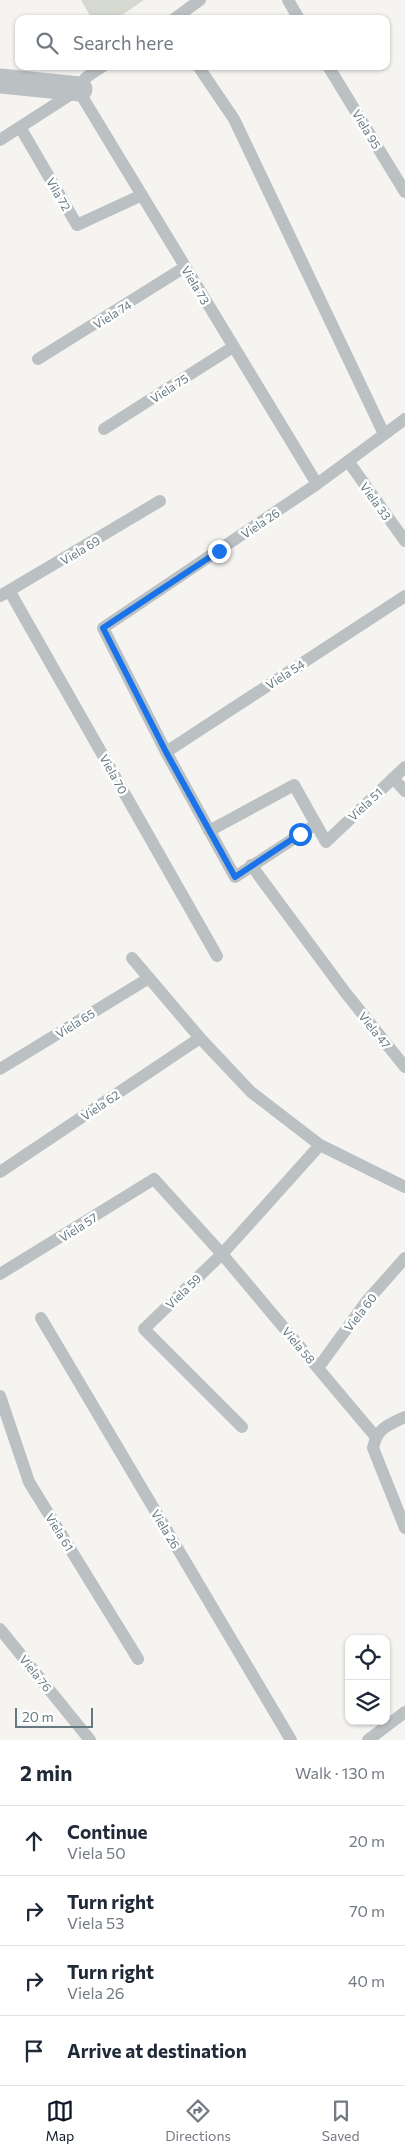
<!DOCTYPE html>
<meta charset="utf-8">
<style>
body{margin:0;font-family:Commissioner,sans-serif;background:#f2f2f3;color:#1f2937}
.controls{position:absolute;right:15px;bottom:15px;display:grid;overflow:hidden;border-radius:10px;box-shadow:0 1px 4px #0004}
.controls button{width:45px;height:45px;display:grid;place-items:center;padding:0;border:0;border-bottom:1px solid #e0e1e3;background:#fff;color:#1f2937;font:25px sans-serif}
.scale{position:absolute;left:15px;bottom:12px;width:78px;box-sizing:border-box;padding-left:5px;border:2px solid #647981;border-top:0;font-size:14px;line-height:18px;white-space:nowrap;color:#647981;-webkit-text-stroke:4px #fff;paint-order:stroke}
.stop{position:absolute;width:15px;height:15px;margin:-11px;border:4px solid #1a73e8;border-radius:50%;background:#fff}
.stop.end{background:#1a73e8;border-color:#fff;box-shadow:0 1px 5px #0008}
.list{margin:0;padding:0;list-style:none}
h2{display:flex;justify-content:space-between;align-items:center;height:65px;margin:0;padding:0 20px;font-size:21px}
h2 small{font-size:16px;font-weight:400;color:#747a83}
.list li{display:grid;grid-template-columns:32px 1fr auto;gap:15px;align-items:center;box-sizing:border-box;height:70px;padding:0 20px;border-top:1px solid #e0e1e3}
.list b{display:block;font-size:19px;white-space:nowrap}
.list p{margin:0;font-size:16px;white-space:nowrap;color:#747a83}
.list em{font-size:16px;font-style:normal;color:#747a83}
.icon{flex:none;width:28px;height:28px;fill:none;stroke:currentColor;stroke-width:2;stroke-linecap:round;stroke-linejoin:round}
.map{position:relative;flex:none;width:405px;height:1740px;overflow:hidden}
.search{position:absolute;background:#fff;box-shadow:0 1px 4px #0004;left:15px;right:15px;top:15px;height:55px;display:flex;align-items:center;gap:12px;box-sizing:border-box;padding:0 18px;border-radius:10px;color:#747a83;font-size:19px}
.sheet{height:345px;background:#fff}
nav{display:flex;justify-content:space-around;align-items:center;box-sizing:border-box;height:70px;border-top:1px solid #e0e1e3;background:#fff;font-size:14px;color:#747a83}
nav a{display:grid;justify-items:center;gap:2px}
nav .on{color:#111827}
.map>svg:first-child{display:block}
.green{fill:#d5d9d0}
.lines{fill:none;stroke-linecap:round;stroke-linejoin:round}
.lane{stroke:#bbc1c3;stroke-width:12}
.street{stroke:#bbc1c3;stroke-width:25}
.route{stroke:#1a73e8;stroke-width:6}
.labels{text-anchor:middle;dominant-baseline:central;stroke-width:5;stroke-linejoin:round;paint-order:stroke}
.street-label{font-size:12px;fill:#647981;stroke:#fff}
</style>
<div class="map">
<svg width="405" height="1740" viewBox="0 0 405 1740">
<rect width="100%" height="100%" fill="#f5f4f1"/>
<path class="green" d="M81,0H144L116,19H92Z"/>
<g class="lines">
<path class="lane" d="M288,0L299,19
M174,19L200,0
M103,66C89,76 76,79 83,98L317,484L405,419
M198,66L234,119L384,434
M328,66L405,192
M20,127L77,225L142,195
M0,140L76,91
M38,359L185,267
M104,429L233,347
M348,461L405,541
M10,592L217,956
M0,596L160,501
M166,752L405,596
M393,778L405,791
M316,824L235,877L166,752L103,628L317,484
M209,831L294,785L326,842L405,767
M251,865L345,992L405,1067
M132,958L200,1038L251,1092L320,1145L405,1187
M0,1069L149,978
M0,1172L200,1038
M0,1274L154,1179L222,1254L375,1436
M41,1318L291,1740
M318,1368L366,1302L405,1258
M0,1396L29,1482L138,1659
M405,1417C388,1425 377,1428 373,1448L405,1528
M242,1427L144,1329L222,1254L320,1145
M0,1629L90,1740
M368,1740L405,1712"/>
<path class="street" d="M0,81L80,89"/>
</g>
<g class="lines">
<path class="route" d="M219,551L103,628L166,752L235,877L300,834"/>
</g>
<g class="labels">
<g class="street-label">
<text transform="translate(367 129) rotate(59)">Viela 95</text>
<text transform="translate(59 194) rotate(60)">Vila 72</text>
<text transform="translate(196 285) rotate(59)">Viela 73</text>
<text transform="translate(112 314) rotate(-32)">Viela 74</text>
<text transform="translate(169 388) rotate(-33)">Viela 75</text>
<text transform="translate(376 501) rotate(54)">Viela 33</text>
<text transform="translate(260 523) rotate(-34)">Viela 26</text>
<text transform="translate(80 550) rotate(-31)">Viela 69</text>
<text transform="translate(285 674) rotate(-33)">Viela 54</text>
<text transform="translate(114 774) rotate(61)">Viela 70</text>
<text transform="translate(365 804) rotate(-43)">Viela 51</text>
<text transform="translate(75 1023) rotate(-32)">Viela 65</text>
<text transform="translate(375 1030) rotate(51)">Viela 47</text>
<text transform="translate(100 1105) rotate(-34)">Viela 62</text>
<text transform="translate(78 1227) rotate(-32)">Viela 57</text>
<text transform="translate(183 1291) rotate(-44)">Viela 59</text>
<text transform="translate(360 1312) rotate(-52)">Viela 60</text>
<text transform="translate(299 1345) rotate(50)">Viela 58</text>
<text transform="translate(166 1529) rotate(59)">Viela 26</text>
<text transform="translate(60 1532) rotate(58)">Viela 61</text>
<text transform="translate(36 1673) rotate(51)">Viela 76</text>
</g>
</g>
</svg>
<div class="controls">
<button><svg class="icon" aria-label="locate" viewBox="0 0 24 24"><circle cx="12" cy="12" r="6"/><path d="M12 2v4M12 18v4M2 12h4M18 12h4"/></svg></button>
<button><svg class="icon" aria-label="layers" viewBox="0 0 24 24"><path d="M12 4l9 5-9 5-9-5zM3 14l9 5 9-5"/></svg></button>
</div>
<div class="scale">20 m</div>
<div class="stop" style="left:300px;top:834px"></div>
<div class="stop end" style="left:219px;top:551px"></div>
<div class="search"><svg class="icon" aria-label="search" viewBox="0 0 24 24"><circle cx="10" cy="10" r="6"/><path d="M15 15l6 6"/></svg>Search here</div>
</div>
<section class="sheet">
<h2>2 min<small>Walk · 130 m</small></h2>
<ul class="list">
<li><svg class="icon" aria-label="ahead" viewBox="0 0 24 24"><path d="M12 20V5M6 11l6-6 6 6"/></svg><div><b>Continue</b><p>Viela 50</p></div><em>20 m</em></li>
<li><svg class="icon" aria-label="right" viewBox="0 0 24 24"><path d="M7 20v-9h11M14 6l5 5-5 5"/></svg><div><b>Turn right</b><p>Viela 53</p></div><em>70 m</em></li>
<li><svg class="icon" aria-label="right" viewBox="0 0 24 24"><path d="M7 20v-9h11M14 6l5 5-5 5"/></svg><div><b>Turn right</b><p>Viela 26</p></div><em>40 m</em></li>
<li><svg class="icon" aria-label="arrive" viewBox="0 0 24 24"><path d="M6 21V4h12l-3 4 3 4H6"/></svg><div><b>Arrive at destination</b></div></li>
</ul>
</section>
<nav>
<a class="on"><svg class="icon" aria-label="map" viewBox="0 0 24 24"><path d="M3 6l6-2 6 2 6-2v14l-6 2-6-2-6 2zM9 4v14M15 6v14"/></svg>Map</a>
<a><svg class="icon" aria-label="directions" viewBox="0 0 24 24"><path d="M12 3l9 9-9 9-9-9zM9 14v-3h6M13 9l2 2-2 2"/></svg>Directions</a>
<a><svg class="icon" aria-label="saved" viewBox="0 0 24 24"><path d="M7 4h10v16l-5-4-5 4z"/></svg>Saved</a>
</nav>
